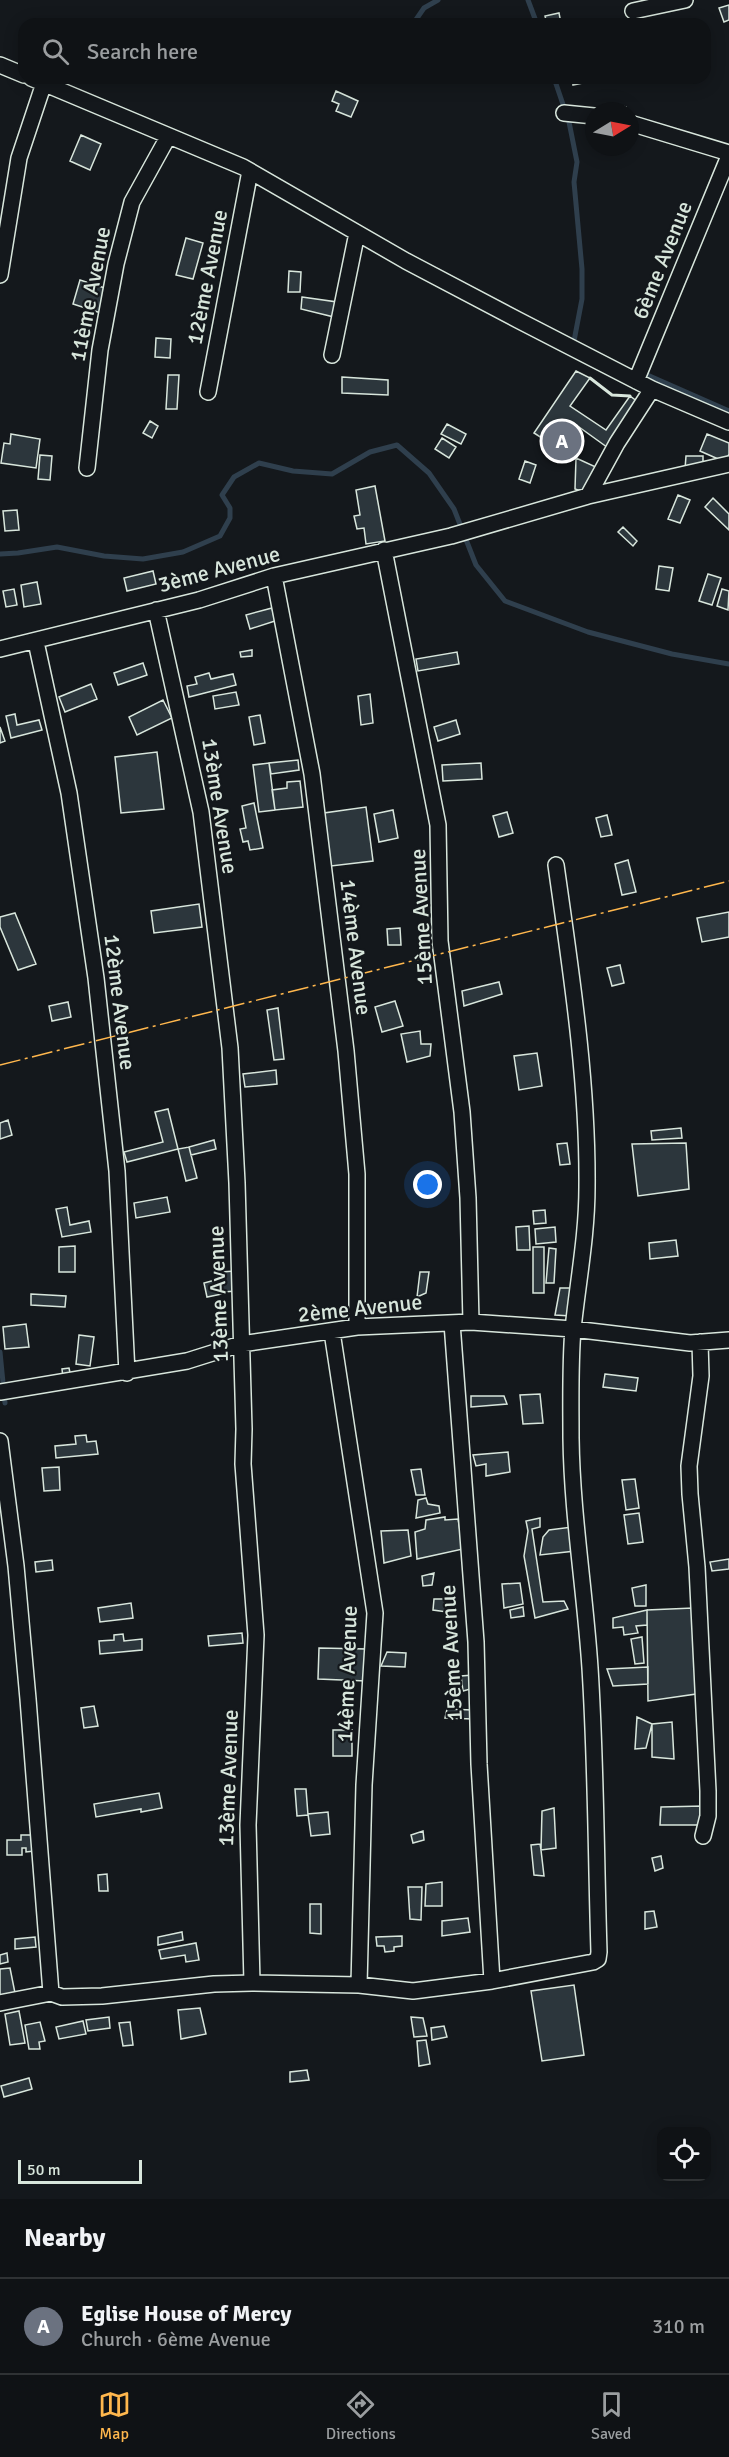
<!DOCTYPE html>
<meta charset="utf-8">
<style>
body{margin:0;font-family:Signika,sans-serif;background:#1d2022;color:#f1f3f6}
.controls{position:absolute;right:18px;bottom:18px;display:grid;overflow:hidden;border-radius:12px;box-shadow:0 3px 15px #0003}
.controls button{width:54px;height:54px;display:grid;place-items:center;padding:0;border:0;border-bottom:2px solid #2f3234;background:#0f1215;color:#f1f3f6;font:30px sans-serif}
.compass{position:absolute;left:585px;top:102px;width:54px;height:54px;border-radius:50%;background:#0f1215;box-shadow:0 3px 15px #0003;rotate:80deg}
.scale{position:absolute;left:18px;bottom:15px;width:124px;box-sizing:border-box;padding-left:6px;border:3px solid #d8e6dc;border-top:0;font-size:16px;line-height:21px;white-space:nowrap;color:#d8e6dc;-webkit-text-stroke:4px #14181c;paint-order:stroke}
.you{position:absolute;left:428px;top:1185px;width:21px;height:21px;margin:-15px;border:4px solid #fff;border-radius:50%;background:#1a73e8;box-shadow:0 0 0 9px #1a73e833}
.badge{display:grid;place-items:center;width:39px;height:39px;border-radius:50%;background:#ffb74d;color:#fff;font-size:20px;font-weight:700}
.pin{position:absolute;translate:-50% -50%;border:3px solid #fff;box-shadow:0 2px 6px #0006}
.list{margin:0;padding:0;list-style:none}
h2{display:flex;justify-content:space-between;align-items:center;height:78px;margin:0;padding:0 24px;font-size:26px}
h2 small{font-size:20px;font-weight:400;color:#9b9ea0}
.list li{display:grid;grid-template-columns:39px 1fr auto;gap:18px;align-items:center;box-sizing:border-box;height:96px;padding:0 24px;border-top:2px solid #2f3234}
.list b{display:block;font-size:22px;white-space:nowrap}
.list p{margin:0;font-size:20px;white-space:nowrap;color:#9b9ea0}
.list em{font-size:20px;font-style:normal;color:#9b9ea0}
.icon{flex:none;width:33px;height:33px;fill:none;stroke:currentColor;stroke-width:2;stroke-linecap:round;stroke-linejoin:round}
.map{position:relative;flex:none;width:729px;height:2199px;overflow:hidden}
.search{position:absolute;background:#0f1215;box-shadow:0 3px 15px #0003;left:18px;right:18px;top:18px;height:66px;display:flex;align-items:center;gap:15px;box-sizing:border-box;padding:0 21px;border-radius:18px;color:#9b9ea0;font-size:22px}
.sheet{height:174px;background:#0f1215}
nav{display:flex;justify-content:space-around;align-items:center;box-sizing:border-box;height:84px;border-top:2px solid #2f3234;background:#0f1215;font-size:16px;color:#9b9ea0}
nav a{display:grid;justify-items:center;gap:3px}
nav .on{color:#ffb74d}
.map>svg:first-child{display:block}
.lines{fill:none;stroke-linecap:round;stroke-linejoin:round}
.stream{stroke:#2f3f4d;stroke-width:5}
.building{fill:#2c363c;stroke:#d8e6dc;stroke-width:1.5}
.minor-casing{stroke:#d8e6dc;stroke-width:18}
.minor{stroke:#14181c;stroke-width:15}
.wall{stroke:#d8e6dc;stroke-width:3}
.power{stroke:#ffb74d;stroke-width:1.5;stroke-dasharray:21 4.5 3 4.5;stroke-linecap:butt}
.labels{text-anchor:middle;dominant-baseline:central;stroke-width:4.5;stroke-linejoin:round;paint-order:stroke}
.street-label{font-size:22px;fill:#d8e6dc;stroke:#14181c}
</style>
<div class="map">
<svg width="729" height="2199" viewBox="0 0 729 2199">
<rect width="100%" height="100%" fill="#14181c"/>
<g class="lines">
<path class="stream" d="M528,0L537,24
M413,24L424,8L438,0
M554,78L569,122L577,162L574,182L582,269V299L574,341
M340,79L344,78
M647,369L645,374L729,411
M0,554L18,553L57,547L104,556L143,559L183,552L220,536L230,518V508L222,495L234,477L259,463L293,471L332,474L370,452L397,445L429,473L454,509L476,565L505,601L588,632L672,654L729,664
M0,1352L5,1403"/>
</g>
<path class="building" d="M729,5V20L724,22L719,8Z
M559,13L561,23L547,24L545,16Z
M572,78H587L588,82L573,85Z
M336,91L358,101L351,117L336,111L339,104L332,101Z
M609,104L626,107V111H608Z
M81,135L101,144L90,170L70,161Z
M186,238L203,243L193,279L176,275Z
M289,271L301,272L300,292H288Z
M80,280L111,290L104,314L73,304Z
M302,297L337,302L334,317L301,309Z
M156,338L171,339L170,358L155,357Z
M576,371L590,378L570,406L606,430L630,396L642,405L611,450L579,427L562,451L534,433Z
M168,375H179L177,409H166Z
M342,377L388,380V395L342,393Z
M150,421L158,426L152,438L143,433Z
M447,424L466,434L461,444L441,434Z
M11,434L40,439L36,468L1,463L4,443L10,444Z
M707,434L729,443V454L725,462L700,451Z
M442,438L456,447L449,458L435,449Z
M40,455L52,456L50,480L38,479Z
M686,456H703V470L685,469Z
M576,458L598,468L584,492L575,489Z
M525,461L536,465L530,483L519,479Z
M375,486L385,541L366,544L364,528L357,529L354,516L360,515L356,490Z
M678,495L690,500L680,523L668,519Z
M713,498L729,514V530L705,507Z
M17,510L19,530L5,531L3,511Z
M623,527L637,541L633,546L618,532Z
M659,566L673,568L669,591L656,589Z
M153,571L156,584L127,591L124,578Z
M708,574L721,578L712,605L699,601Z
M37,582L41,604L24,607L21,585Z
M14,589L17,605L6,607L3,591Z
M722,589L729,591L728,610L717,606Z
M272,608L275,621L250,629L246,615Z
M252,650V656L241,657L240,652Z
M457,652L459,664L418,671L416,659Z
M143,663L147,675L118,685L114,673Z
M209,673L211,679L233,674L236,685L189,697L187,686L197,684L195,677Z
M91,684L97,699L65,712L59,697Z
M236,692L239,705L215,709L213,696Z
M370,694L373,723L361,725L358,696Z
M163,700L172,718L137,735L129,717Z
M15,714L17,725L39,720L42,730L11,738L6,716Z
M260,715L265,743L254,745L249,717Z
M456,720L460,734L438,741L434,727Z
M0,727L5,741L0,743Z
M157,752L164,809L121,813L115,757Z
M298,760L299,770L271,774L269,763Z
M269,763L275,810L259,812L253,765Z
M481,763L482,779L443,781L442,765Z
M300,781L303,807L275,810L272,790L287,788V782Z
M254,803L263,848L250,850L248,841L243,842L240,829L246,828L242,806Z
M366,807L373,861L331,866L324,813Z
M393,810L398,838L379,842L374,814Z
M507,812L513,833L499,837L493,816Z
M607,815L612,835L601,837L596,818Z
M628,860L636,892L622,895L615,864Z
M199,904L202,927L154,933L151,911Z
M729,912V937L702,942L697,918Z
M15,913L36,964L18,970L0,927V917Z
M400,928L401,945H388L387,929Z
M620,965L624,983L612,986L607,968Z
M499,982L502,994L464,1006L462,991Z
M395,1001L403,1026L382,1032L375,1007Z
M68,1002L71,1017L52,1021L49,1006Z
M278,1008L284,1059L274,1060L267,1010Z
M420,1031L421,1044H431L430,1056L407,1062L401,1034Z
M537,1053L542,1086L519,1090L514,1056Z
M276,1070L277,1084L245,1087L243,1074Z
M168,1109L178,1149L127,1162L124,1152L163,1142L155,1112Z
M8,1120L12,1135L0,1139V1123Z
M681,1128L682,1138L652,1140L651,1131Z
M214,1140L216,1149L191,1155L189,1147Z
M567,1143L570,1164L560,1165L557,1144Z
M686,1143L689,1189L638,1196L632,1144Z
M189,1147L197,1178L186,1181L178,1149Z
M167,1197L170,1212L136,1218L134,1203Z
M67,1207L70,1225L89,1221L91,1232L62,1237L56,1209Z
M545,1210L546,1223L534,1224L533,1211Z
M529,1226L530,1250H517L516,1227Z
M555,1227L556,1242L536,1244L535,1229Z
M676,1240L678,1256L650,1259L649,1243Z
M75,1246V1272H59V1247Z
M533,1247H544V1293H533Z
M549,1248L556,1249L554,1283H546Z
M235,1271L236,1291L223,1292L221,1272Z
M420,1272H429L426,1293L417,1297Z
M219,1279L222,1294L207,1297L204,1283Z
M560,1288H573L571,1316L555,1315Z
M31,1294L66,1296L65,1307L31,1305Z
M26,1324L29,1347L5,1349L3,1327Z
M79,1335L94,1337L90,1366L76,1364Z
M69,1368L71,1377L63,1378L62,1369Z
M605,1374L638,1378L636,1391L603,1387Z
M540,1394L543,1423L523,1424L520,1395Z
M471,1396H504L507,1404L471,1407Z
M86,1435L87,1442L96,1441L98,1454L56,1458L55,1446L76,1444L75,1436Z
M508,1452L510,1472L486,1476V1464L476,1466L473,1455Z
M59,1467L60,1490L44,1491L42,1468Z
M421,1469L425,1495H416L411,1470Z
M635,1479L639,1508L626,1510L622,1480Z
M426,1498L428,1504L439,1506L440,1513L416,1518L418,1500Z
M639,1513L643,1542L628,1544L624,1515Z
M445,1517V1520L458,1519L463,1549L417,1559L415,1532L425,1529L426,1520Z
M540,1518V1527L532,1529L543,1602L564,1601L568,1609L535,1618L524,1556L528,1531L526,1521Z
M572,1527L575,1551L540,1555L543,1537L549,1530Z
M408,1530L411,1556L384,1563L381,1531Z
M729,1559V1569L712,1571L710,1562Z
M52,1560L53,1570L36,1572L35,1562Z
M434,1573L432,1585L423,1586L422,1576Z
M520,1583L523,1604L504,1608L502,1584Z
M646,1585V1606H635L632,1588Z
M434,1599H448L447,1612L433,1610Z
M131,1603L133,1618L100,1622L98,1608Z
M523,1607L524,1616L511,1618L510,1610Z
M693,1608L696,1694L648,1701L647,1610Z
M647,1610V1625L636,1626L638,1633L624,1635L623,1627L613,1628V1618Z
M242,1633L243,1643L209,1646L208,1636Z
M123,1634L124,1641L142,1639V1650L100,1654L99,1641L114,1640V1635Z
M642,1637L644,1663L635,1664L631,1639Z
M319,1648L367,1649L366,1681L318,1679Z
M387,1652L406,1653L405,1667L381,1666Z
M648,1667V1684L613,1686L607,1669Z
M473,1675L474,1688L463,1691L461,1676Z
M94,1706L98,1726L84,1728L81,1708Z
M447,1709L472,1710L473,1719L445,1718Z
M637,1717L652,1724L646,1748L635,1749Z
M672,1722L674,1759L652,1757V1724Z
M333,1730H352V1756H333Z
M295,1789H306L308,1815L297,1816Z
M159,1793L162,1808L141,1812V1809L96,1817L94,1804Z
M703,1806L704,1825H660L661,1807Z
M554,1808L556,1848L541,1850L542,1811Z
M328,1812L330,1834L311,1836L308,1814Z
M423,1831L424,1840L413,1843L411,1835Z
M21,1835H33L34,1851L26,1852V1848H22V1855H7V1840H21Z
M540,1844L541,1850L544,1876L534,1875L531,1845Z
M661,1856L663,1868L655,1871L652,1858Z
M107,1874L108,1891H99L98,1875Z
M442,1882V1906H425L426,1884Z
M408,1887H422L421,1920L410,1919Z
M310,1904H321V1934L310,1933Z
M654,1911L657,1927L645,1929V1912Z
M468,1918L470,1932L442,1936V1921Z
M182,1932L183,1940L158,1945V1937Z
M402,1936V1946L394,1947V1951L385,1952L384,1946H377L376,1937Z
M35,1937L36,1947L15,1949V1939Z
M196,1943L199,1960L186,1962L185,1955L161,1959L159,1950Z
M7,1953L8,1962L0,1964V1955Z
M10,1968L15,1993L0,1996V1969Z
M574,1985L584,2055L542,2061L531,1991Z
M200,2008L206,2034L181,2039L178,2010Z
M19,2011L25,2043L10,2045L5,2014Z
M109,2017L110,2028L88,2031L86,2020Z
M411,2017L423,2018L427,2036L414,2037Z
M83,2021L86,2034L59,2039L56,2027Z
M40,2022L45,2041L39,2042L40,2049H29L25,2025Z
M130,2022L133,2045L123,2046L119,2023Z
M444,2026L447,2037L432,2040L431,2028Z
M426,2040L430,2064L419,2066L417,2041Z
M307,2070L309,2080L290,2082V2072Z
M29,2078L32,2089L4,2097L1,2086Z"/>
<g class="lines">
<defs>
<path id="minor" d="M633,11L685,0
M0,65L24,75
M31,78L243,167L406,261L518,320L652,389L729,422
M564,113L594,116
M630,123L729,153
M0,275L19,158L44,83
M332,355L357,233
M636,381L729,156
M208,392L250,171
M87,468L100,350L116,264L132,202L168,137
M588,496L617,443L652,389
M384,550L438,825L440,941L462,1112L468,1198L471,1322
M274,576L312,774L346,1051L357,1174V1327
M156,610L201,812L230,1048L237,1183L244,1429L243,1464L256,1635L248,1825L252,1983
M36,642L69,793L96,978L117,1171L127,1373
M0,649L199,600L274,576L451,536L588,496L729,464
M452,1323L476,1642L479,1764L492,1981
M332,1332L375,1613L364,1785L359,1985
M700,1342L701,1376L689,1466L690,1494L697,1567L708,1791V1816L703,1836
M0,1392L187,1361L241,1344L357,1327L471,1322L573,1329L690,1343L729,1340
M0,1441L16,1566L28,1699L51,1993
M0,2003L51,1993L62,1997L102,1996L214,1984L252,1983L359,1985L413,1991L492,1981L593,1962L598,1959L599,1952C596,1857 596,1762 590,1668C585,1591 572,1515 571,1438C571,1402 570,1365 573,1329C578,1281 587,1235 587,1187C588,1080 571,972 556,865"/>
</defs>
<use href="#minor" class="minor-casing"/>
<use href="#minor" class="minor"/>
<path class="wall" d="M590,378L612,395L630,396
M562,451L576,458"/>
<path class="power" d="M0,1065L729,881"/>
</g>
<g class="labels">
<g class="street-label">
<text transform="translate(662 260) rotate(-68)">6ème Avenue</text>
<text transform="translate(207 277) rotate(-79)">12ème Avenue</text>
<text transform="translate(90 294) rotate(-79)">11ème Avenue</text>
<text transform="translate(219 569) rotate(-15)">3ème Avenue</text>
<text transform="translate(220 806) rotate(81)">13ème Avenue</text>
<text transform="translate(421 917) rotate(-93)">15ème Avenue</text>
<text transform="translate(356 947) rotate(83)">14ème Avenue</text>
<text transform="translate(120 1002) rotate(83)">12ème Avenue</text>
<text transform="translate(218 1294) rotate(-92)">13ème Avenue</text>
<text transform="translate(360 1308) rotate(-6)">2ème Avenue</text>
<text transform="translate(451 1653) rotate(-93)">15ème Avenue</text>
<text transform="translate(347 1674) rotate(-88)">14ème Avenue</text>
<text transform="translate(228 1778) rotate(-88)">13ème Avenue</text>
</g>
</g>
</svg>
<div class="controls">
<button><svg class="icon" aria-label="locate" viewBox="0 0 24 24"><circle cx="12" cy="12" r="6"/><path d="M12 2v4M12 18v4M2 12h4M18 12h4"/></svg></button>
</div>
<svg class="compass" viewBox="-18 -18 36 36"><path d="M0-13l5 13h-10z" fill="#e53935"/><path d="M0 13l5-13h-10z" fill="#9b9ea0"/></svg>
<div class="scale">50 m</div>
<div class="you"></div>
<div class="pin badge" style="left:562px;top:441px;background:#6b7280">A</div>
<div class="search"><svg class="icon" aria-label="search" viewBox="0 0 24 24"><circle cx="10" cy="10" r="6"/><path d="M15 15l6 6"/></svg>Search here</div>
</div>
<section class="sheet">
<h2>Nearby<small></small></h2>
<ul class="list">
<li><span class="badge" style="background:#6b7280">A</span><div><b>Eglise House of Mercy</b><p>Church · 6ème Avenue</p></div><em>310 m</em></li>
</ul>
</section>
<nav>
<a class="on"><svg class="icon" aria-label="map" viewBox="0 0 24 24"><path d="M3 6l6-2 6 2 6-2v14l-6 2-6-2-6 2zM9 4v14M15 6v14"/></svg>Map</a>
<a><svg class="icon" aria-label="directions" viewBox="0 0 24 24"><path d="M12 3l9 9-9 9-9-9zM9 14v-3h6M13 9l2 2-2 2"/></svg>Directions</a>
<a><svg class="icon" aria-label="saved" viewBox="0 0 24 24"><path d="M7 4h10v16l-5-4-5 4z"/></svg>Saved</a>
</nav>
